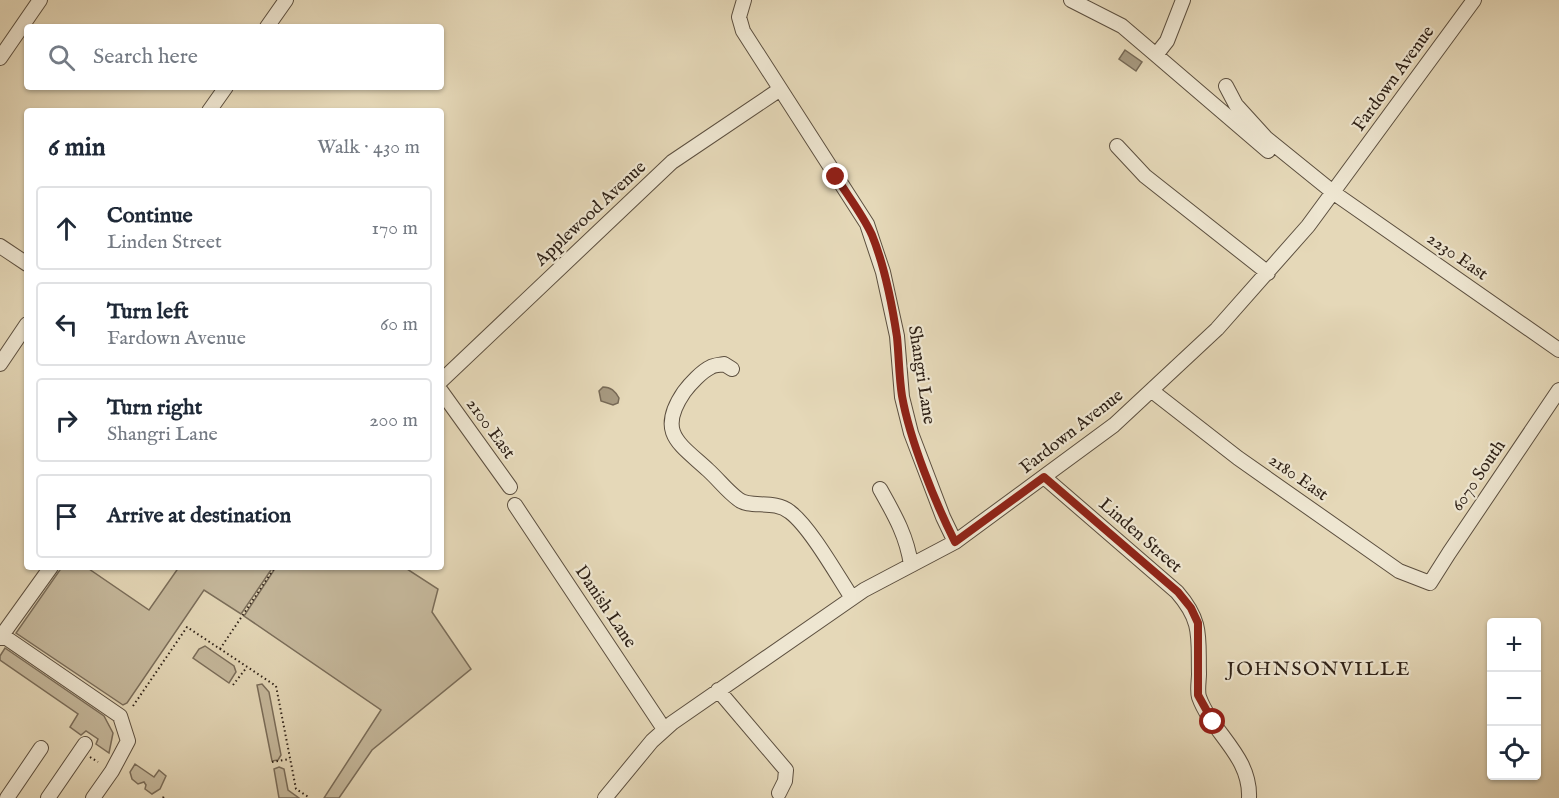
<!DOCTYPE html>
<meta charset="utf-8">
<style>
body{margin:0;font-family:"IM FELL English",serif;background:#f2f2f3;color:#1f2937}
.controls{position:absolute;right:18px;bottom:18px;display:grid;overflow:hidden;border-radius:6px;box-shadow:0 2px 4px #0004}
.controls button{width:54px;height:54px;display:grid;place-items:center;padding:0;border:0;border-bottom:2px solid #e0e1e3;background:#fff;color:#1f2937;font:30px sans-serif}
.stop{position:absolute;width:18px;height:18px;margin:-14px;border:4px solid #8f2418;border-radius:50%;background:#fff}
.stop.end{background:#8f2418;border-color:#fff;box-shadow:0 2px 6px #0008}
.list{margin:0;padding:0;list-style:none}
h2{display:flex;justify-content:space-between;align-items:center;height:78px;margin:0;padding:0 24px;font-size:26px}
h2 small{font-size:20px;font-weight:400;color:#747a83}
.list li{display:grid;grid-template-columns:39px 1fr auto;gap:18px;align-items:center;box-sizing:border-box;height:84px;margin:0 12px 12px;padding:0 12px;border:2px solid #e0e1e3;border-radius:6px}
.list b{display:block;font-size:22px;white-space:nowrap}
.list p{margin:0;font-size:20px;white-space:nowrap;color:#747a83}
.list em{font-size:20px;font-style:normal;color:#747a83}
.icon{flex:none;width:33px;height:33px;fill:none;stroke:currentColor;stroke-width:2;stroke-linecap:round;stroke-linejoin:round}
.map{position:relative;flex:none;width:1559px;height:798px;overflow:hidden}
.search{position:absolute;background:#fff;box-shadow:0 2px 4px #0004;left:24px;top:24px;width:420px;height:66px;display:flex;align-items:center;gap:15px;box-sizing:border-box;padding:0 21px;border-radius:6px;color:#747a83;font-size:22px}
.panel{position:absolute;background:#fff;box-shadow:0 2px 4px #0004;left:24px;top:108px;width:420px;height:462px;border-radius:6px}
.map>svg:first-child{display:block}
.green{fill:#c6b99d;stroke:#7a6d5a;stroke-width:1.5}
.water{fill:#a79a81;stroke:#776a57;stroke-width:1.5}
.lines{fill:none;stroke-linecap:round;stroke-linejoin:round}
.minor-casing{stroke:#5c4f3f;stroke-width:16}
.path{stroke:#2e2117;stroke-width:2;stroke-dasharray:1.5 3;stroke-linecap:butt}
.minor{stroke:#eee6d1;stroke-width:14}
.route{stroke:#8f2418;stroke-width:8}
.labels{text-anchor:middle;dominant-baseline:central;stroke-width:4.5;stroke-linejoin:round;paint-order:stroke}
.street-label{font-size:18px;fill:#2e2117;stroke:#eee6d1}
.neighbourhood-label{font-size:20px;letter-spacing:1.5px;fill:#2e2117;stroke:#eee6d1}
</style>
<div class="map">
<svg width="1559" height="798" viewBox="0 0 1559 798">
<rect width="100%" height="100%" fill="#e5d8b8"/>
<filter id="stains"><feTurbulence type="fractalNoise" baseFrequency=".00333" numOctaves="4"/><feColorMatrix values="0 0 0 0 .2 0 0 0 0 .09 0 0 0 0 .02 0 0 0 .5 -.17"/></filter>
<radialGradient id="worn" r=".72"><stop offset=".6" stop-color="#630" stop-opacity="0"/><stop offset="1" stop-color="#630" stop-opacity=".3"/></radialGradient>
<path class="green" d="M62,567H86L149,610L179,567H273L241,614L204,590L127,703L123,705L16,633Z
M276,567H404L438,589L432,612L471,669L372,750L339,798H324L381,710L244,616Z
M205,646L234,666L236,672L229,683L193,658L199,649Z
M5,648L104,716L113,733L109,753L96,744L98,739L86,731L81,735L70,727L78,714L0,660V656Z
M262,684L269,692L281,755L278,760L272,761L257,685Z
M135,764L154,777L159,770L166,776L160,789L152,794L145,789L146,785L144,782L138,784L132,779L130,772Z
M279,767L284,769L288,790L299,798H279L274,769Z"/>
<path class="water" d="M1125,50L1142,62L1136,71L1119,59Z
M603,387C611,387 615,391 619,398L618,403L613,405L601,401L599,391Z"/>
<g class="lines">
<defs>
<path id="minor" d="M744,0L739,17L743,31L867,224L883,272L897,336L902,397L911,433L943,517L955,542
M1071,0L1122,26L1156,55L1167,41L1183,0
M267,27L286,0
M1156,55L1268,151
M0,58L40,0
M1226,86L1236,105L1266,138L1334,193L1559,350
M209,111L226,87
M1117,146L1145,176L1268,273
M0,246L27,264
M0,364L27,324
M732,369L724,364C720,365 714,365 711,367C702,371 690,384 684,392C656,433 680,444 708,470C719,480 727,491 738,499C749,509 774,499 790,512C810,527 837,575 852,598
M441,381L672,162L779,90
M441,391L510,487
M1152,391L1238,458L1399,571L1430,583L1449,553L1559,390
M1044,477L1177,592C1203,622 1198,637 1199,674C1199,681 1197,690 1199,697C1212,733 1251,756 1249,798
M880,489C894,514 907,536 911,565
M515,505L664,729
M2,635L120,716L128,741L112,771L93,798
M0,638L51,567
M718,690L786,770L785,781L779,793
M7,798L41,748
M48,798L85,744
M605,798L652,741L672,723L864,590L955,542L1114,425L1217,329L1308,226L1474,0"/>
</defs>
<use href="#minor" class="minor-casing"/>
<path class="path" d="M220,649L275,567
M233,685L247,667
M133,706L187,627L276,686L296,789L310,798
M90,757L98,762
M272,762L290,759
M163,798L164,796"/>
<use href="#minor" class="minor"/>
</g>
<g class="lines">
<path class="route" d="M836,177C848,196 863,215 872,235C885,267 892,304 897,337C899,357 899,377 902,396C910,441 935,502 955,542L1044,477L1178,592L1191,608L1198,623V695L1213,722"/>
</g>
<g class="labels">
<g class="street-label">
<text transform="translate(1394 79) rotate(-54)">Fardown Avenue</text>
<text transform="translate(591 214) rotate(-43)">Applewood Avenue</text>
<text transform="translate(1457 257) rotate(35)">2230 East</text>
<text transform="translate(921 375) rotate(81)">Shangri Lane</text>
<text transform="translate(490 429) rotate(54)">2100 East</text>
<text transform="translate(1072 432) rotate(-38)">Fardown Avenue</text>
<text transform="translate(1479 476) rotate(-56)">6070 South</text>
<text transform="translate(1298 478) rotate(35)">2180 East</text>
<text transform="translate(1140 536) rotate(41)">Linden Street</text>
<text transform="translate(605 607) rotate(56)">Danish Lane</text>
</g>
<g class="neighbourhood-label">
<text x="1319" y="669">JOHNSONVILLE</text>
</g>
</g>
<rect width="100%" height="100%" filter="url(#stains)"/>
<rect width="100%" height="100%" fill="url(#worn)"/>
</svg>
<div class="controls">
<button>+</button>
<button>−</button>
<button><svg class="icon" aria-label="locate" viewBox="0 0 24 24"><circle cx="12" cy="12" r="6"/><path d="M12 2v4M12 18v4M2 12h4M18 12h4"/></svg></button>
</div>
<div class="stop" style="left:1213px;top:722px"></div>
<div class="stop end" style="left:836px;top:177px"></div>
<div class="search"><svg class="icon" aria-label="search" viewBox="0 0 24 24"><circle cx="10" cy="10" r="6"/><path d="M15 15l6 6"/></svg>Search here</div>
<section class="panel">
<h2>6 min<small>Walk · 430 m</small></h2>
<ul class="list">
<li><svg class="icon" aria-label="ahead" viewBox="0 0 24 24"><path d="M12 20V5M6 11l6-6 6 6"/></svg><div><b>Continue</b><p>Linden Street</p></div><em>170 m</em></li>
<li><svg class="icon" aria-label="left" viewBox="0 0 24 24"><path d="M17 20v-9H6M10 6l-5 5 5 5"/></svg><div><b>Turn left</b><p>Fardown Avenue</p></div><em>60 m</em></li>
<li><svg class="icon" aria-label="right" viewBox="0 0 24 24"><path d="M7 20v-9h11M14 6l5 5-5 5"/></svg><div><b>Turn right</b><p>Shangri Lane</p></div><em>200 m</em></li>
<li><svg class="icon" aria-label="arrive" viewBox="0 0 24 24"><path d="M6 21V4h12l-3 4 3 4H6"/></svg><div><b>Arrive at destination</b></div></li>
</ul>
</section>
</div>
